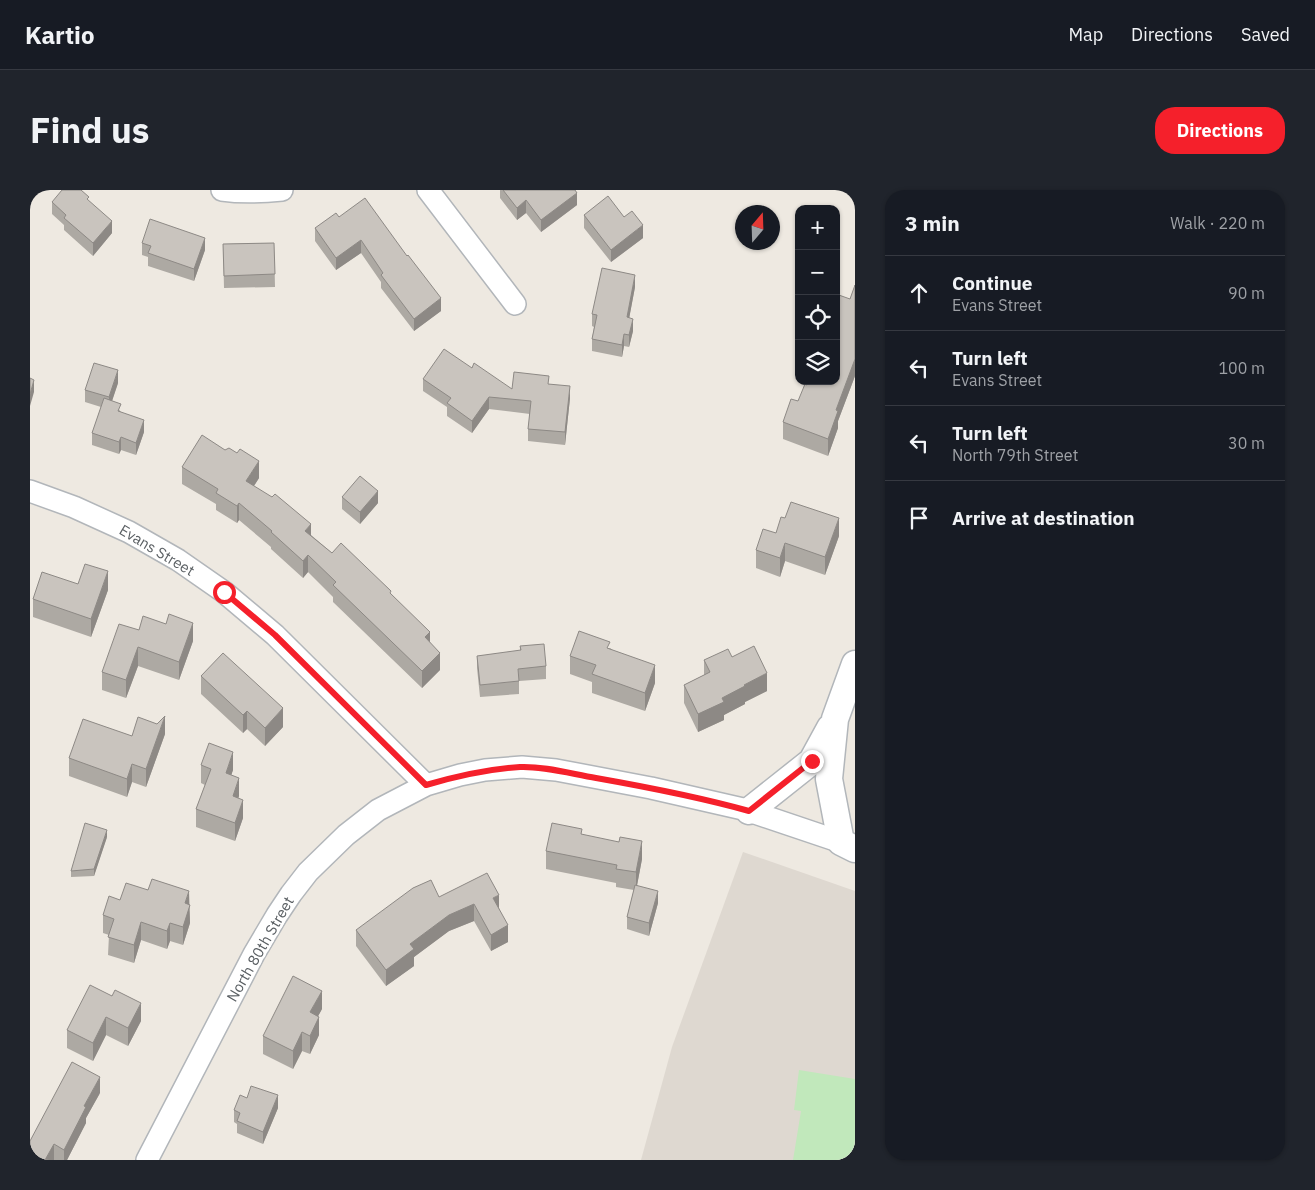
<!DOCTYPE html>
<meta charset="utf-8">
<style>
body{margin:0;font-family:"IBM Plex Sans",sans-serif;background:#20242c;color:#f1f3f6}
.controls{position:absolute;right:15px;top:15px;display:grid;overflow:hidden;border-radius:10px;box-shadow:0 1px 4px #0004}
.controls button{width:45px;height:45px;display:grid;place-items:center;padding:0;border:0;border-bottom:1px solid #363941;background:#171b24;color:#f1f3f6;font:25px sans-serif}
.compass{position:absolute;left:705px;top:15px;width:45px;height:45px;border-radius:50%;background:#171b24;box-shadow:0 1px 4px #0004;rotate:19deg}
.stop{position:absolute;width:15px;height:15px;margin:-11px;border:4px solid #f5202b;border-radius:50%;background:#fff}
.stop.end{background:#f5202b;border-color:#fff;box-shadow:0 1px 5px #0008}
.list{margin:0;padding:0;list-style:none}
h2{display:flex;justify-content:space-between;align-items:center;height:65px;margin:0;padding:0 20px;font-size:21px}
h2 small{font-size:16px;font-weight:400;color:#9ea1a6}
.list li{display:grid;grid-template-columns:32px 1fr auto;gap:15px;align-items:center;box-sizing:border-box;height:75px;padding:0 20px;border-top:1px solid #363941}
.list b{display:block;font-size:19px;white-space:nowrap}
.list p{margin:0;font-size:16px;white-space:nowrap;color:#9ea1a6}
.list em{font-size:16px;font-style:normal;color:#9ea1a6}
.icon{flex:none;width:28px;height:28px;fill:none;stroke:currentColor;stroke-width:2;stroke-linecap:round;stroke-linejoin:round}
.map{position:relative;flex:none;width:825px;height:970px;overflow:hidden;border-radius:20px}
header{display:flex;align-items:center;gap:30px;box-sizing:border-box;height:70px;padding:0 25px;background:#171b24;border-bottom:1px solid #363941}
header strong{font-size:24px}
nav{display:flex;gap:28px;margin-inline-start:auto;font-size:18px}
.intro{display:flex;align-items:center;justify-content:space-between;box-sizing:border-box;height:120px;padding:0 30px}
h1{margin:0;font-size:35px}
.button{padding:12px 22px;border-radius:20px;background:#f5202b;color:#fff;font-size:18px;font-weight:700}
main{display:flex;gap:30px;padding:0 30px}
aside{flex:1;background:#171b24;border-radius:20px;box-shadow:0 1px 4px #0004}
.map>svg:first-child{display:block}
.education{fill:#ded8d0}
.green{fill:#c1e8bb}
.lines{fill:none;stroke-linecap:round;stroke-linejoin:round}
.minor-casing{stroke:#b2b6ba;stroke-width:24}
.tertiary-casing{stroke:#b2b6ba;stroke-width:29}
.minor{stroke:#fff;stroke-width:21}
.tertiary{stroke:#fff;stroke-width:26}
.wall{fill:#ada9a3}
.shaded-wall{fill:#8d8985}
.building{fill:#c9c4be;stroke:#8d8985}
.route{stroke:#f5202b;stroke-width:6}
.labels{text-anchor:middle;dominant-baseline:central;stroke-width:5;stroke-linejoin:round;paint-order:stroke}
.street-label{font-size:15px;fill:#5a5f63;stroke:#fff}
</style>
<header>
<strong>Kartio</strong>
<nav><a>Map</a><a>Directions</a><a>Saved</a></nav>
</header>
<div class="intro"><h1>Find us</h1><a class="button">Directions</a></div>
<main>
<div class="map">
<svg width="825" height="970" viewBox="0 0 825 970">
<rect width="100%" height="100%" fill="#eee9e1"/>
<path class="education" d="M713,662L825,701V970H611L642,857Z"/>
<path class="green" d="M769,880L825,889V970H763L771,921L764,920Z"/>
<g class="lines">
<defs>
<path id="minor" d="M192,0C213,3 232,2 252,0
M398,0L485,114
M0,301L44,317L99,342L148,370L194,402L245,445L396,595L430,585L455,580L492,577L526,580L621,598L713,619L811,652
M117,970L224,764L247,725L261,704L278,682L316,645L348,620L396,595"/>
<path id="tertiary" d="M825,474L805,529L799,589L811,652L825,659
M719,621L782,571L800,538"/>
</defs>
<use href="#minor" class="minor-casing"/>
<use href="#tertiary" class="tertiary-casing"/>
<use href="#minor" class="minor"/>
<use href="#tertiary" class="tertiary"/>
</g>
<path class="wall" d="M470,0H545L547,15L511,42L496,23L487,30L470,8Z
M59,11L82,43L63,66L34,40V35L22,24V12Z
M554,25L594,27L613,48L581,72L554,38Z
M309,27L377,66L411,121L384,141L351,98V92L331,63L306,80L285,51V38Z
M112,53L175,60L164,91L118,76V67L112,65Z
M244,53L245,97L194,98L193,54Z
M825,95V186L808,231V238L798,266L753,249V232L768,211L777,195L806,191L820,109Z
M605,97L599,128L603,141L599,157L594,156L592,167L562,161V149L564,137L562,136V124Z
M442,178L482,199L519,194L540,208L535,255L498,251V239L500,224L459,219L442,243L417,226V217L393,201V189Z
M88,193L82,211L91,222L114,242L106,265L91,260L89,264L62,255V243L71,217L55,212V200Z
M152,277L229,288L224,296L302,363L361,404L400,452L410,480L392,498L303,412V407L278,382L273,388L241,359V357L209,330L207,333L186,320V314L152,294Z
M312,307L348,313L330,334L312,319Z
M746,343L809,346L795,385L755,371L750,387L726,378V360Z
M48,394L78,400L61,447L3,427V409Z
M109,440L163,451L149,490L108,476L96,508L72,500V482Z
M490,456L516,476V489L489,491V504L450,507L447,478V466L490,461Z
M580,458L625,493L615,521L562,503V492L540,484V466Z
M702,467L737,501L715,512V514L694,525V530L668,542L654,513V495L674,485V470Z
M171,486L253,537L235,556L217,539L213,543L171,504Z
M135,544L116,597L102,592L97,607L39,586V568L102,546Z
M171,575L203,580L201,585L209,606L208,608L213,628L205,651L166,637V619L175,595L171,593Z
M552,645L612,669L607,695L628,713L619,746L597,739V727L604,700L586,697V693L516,679V661Z
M77,647L64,686L41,687V681Z
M409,707L469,718L478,752L461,761L444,731L419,741L384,767V776L356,796L326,756V740Z
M90,710L159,714L160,733L153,755L140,751L137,759L111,750L104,773L78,765L79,745L73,743V725Z
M82,806L111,831L98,856L76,845L63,871L37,858V840Z
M292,819L288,826L289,845L280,864L272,861L263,879L233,864V846Z
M70,903L56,928V933L37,970H0Z
M217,908L248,918L233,954L207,943V934L204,932V920Z"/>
<path class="shaded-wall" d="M547,3V15L511,42V30Z
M496,10V23L487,30V18Z
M82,31V43L63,66V53Z
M613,35V48L581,72V60Z
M175,48V60L164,91V79Z
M331,50V63L306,80V68Z
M605,85V97L597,140V127Z
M411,108V121L384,141V129Z
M603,129V141L599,157V145Z
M594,144V156L592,167V155Z
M825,169V186L808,231V238L798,266V249L806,220Z
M88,180V193L79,220V207Z
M4,190V202L0,216V204Z
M540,196V208L535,255V242Z
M459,207V219L442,243V231Z
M114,230V242L106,265V253Z
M91,247V260L89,264V252Z
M229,271V288L216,308V291Z
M348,301V313L330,334V322Z
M209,313V330L207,333V316Z
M809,328V346L795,385V367Z
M281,334V351L275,341Z
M755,353V371L750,387V368Z
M278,365V382L273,388V371Z
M78,381V400L61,447V429Z
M163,433V451L149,490V472Z
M400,442V459L395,447Z
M108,457V476L96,508V490Z
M410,463V480L392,498V481Z
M625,475V493L615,521V503Z
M737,483V501L715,512V514L694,525V530L668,542V524L692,508L714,495Z
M253,518V537L235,556V538Z
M217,521V539L213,543V525Z
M135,526V544L116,597V579Z
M203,562V580L196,601V583Z
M102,574V592L97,607V589Z
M209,588V606L203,624V606Z
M213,610V628L205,651V633Z
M77,640V647L64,686V679Z
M612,651V669L606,701V682Z
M159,701L160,733L153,755V737L155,713Z
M628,701V713L619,746V733Z
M469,705V721L463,708Z
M444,714V731L419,741L384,767V776L356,796V780L380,754L419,725Z
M111,732V750L104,773V755Z
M140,733V751L137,759V741Z
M478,735V752L461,761V745Z
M292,801V819L280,841V822Z
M111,813V831L98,856V838Z
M76,827V845L63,871V853Z
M289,827V845L280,864V846Z
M272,842V861L263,879V861Z
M70,887V903L56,928V933L37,970H34V960L54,916Z
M248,905V918L233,954V942Z
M24,954V970H15Z"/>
<path class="building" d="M32,0H51L59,7L57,9L82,31L63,53L34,28L36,25L22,12Z
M473,0H545L547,3L511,30L496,10L487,18Z
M578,6L594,27L602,21L613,35L581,60L554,25Z
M335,8L377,66L378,65L411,108L384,129L351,85L353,83L331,50L306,68L285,38L306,23L309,27Z
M120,29L175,48L164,79L118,63L121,56L112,53Z
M244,53L245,84L194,86L193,54Z
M572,78L605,85L597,127L603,129L599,145L594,144L592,155L562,149L567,125L562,124Z
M825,95V169L806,220L808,221L798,249L753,232L761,209L768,211L775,194L777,195L778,191H806V104L820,109Z
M414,159L442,178L444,173L482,199L484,182L519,186L518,194L540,196L535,242L498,239L501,211L459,207L442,231L417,213L421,208L393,189Z
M64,173L88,180L79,207L55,200Z
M0,188L4,190L0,204Z
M74,208L91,214L88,221L114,230L106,253L91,247L89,252L62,243Z
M172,245L195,260L199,258L207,263L210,259L229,271L216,291L242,307L245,304L281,334L275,341L302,363L311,353L361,401L360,403L400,442L395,447L410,463L392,481L303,395L306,392L278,365L273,371L241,342L242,341L209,313L207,316L186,303L188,299L152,277Z
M330,286L348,301L330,322L312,307Z
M761,312L809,328L795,367L755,353L750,368L726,360L733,339L746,343L751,327L755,328Z
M55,374L78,381L61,429L3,409L12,382L48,394Z
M139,424L163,433L149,472L108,457L96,490L72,482L89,434L109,440L113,426L136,434Z
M549,441L580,452L577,458L625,475L615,503L562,484L566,475L540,466Z
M514,454L516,476L488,479L489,491L450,495L447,466L491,460L490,456Z
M724,456L737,483L714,495L715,496L692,508L694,512L668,524L654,495L680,482L674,470L698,459L702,467Z
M193,463L253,518L235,538L217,521L213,525L171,486Z
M135,526L116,579L102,574L97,589L39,568L53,529L102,546L108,527L127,534Z
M179,553L203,562L196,583L209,588L203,606L213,610L205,633L166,619L181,579L171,575Z
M55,633L77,640L64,679L41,681Z
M522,633L552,639L551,644L589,652L590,647L612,651L606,682L586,679L587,675L516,661Z
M457,683L469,705L463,708L478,735L461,745L444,714L419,725L380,754L384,759L356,780L326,740L383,698L401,690L409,707Z
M122,689L159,701L155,713L160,715L153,737L140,733L137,741L111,732L104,755L78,747L84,729L73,725L79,706L90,710L96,693L118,700Z
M605,695L628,701L619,733L597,727Z
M263,786L292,801L280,822L289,827L280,846L272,842L263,861L233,846Z
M60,795L82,806L85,800L111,813L98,838L76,827L63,853L37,840Z
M42,872L70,887L54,916L56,917L34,960L24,954L15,970H0V951Z
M221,896L248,905L233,942L207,931L210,923L204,920L210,905L217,908Z"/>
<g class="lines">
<path class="route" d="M194,402L245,445L396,595C427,586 458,579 490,577C514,576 542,584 566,588C617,597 669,607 719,621L782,571"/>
</g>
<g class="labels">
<g class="street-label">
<text transform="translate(127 360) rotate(31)">Evans Street</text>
<text transform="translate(230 759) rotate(-60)">North 80th Street</text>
</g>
</g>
</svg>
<div class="controls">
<button>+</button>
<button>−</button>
<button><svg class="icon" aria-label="locate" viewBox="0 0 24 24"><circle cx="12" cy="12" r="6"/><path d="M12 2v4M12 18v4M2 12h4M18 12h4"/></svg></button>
<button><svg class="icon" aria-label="layers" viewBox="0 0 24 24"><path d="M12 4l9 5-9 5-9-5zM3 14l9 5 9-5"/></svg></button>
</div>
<svg class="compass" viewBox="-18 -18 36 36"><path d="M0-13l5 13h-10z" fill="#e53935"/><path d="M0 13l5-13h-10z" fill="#9ea1a6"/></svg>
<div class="stop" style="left:194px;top:402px"></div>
<div class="stop end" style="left:782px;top:571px"></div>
</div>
<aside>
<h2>3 min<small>Walk · 220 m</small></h2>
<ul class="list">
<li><svg class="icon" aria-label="ahead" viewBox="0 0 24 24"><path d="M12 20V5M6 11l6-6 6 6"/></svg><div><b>Continue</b><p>Evans Street</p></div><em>90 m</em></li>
<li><svg class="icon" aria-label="left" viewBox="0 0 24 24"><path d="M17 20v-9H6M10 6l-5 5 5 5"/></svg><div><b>Turn left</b><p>Evans Street</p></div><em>100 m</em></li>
<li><svg class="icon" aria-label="left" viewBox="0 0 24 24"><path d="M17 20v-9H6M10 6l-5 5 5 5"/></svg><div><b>Turn left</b><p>North 79th Street</p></div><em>30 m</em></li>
<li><svg class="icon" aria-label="arrive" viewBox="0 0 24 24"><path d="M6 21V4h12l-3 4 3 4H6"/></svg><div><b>Arrive at destination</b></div></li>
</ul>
</aside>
</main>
